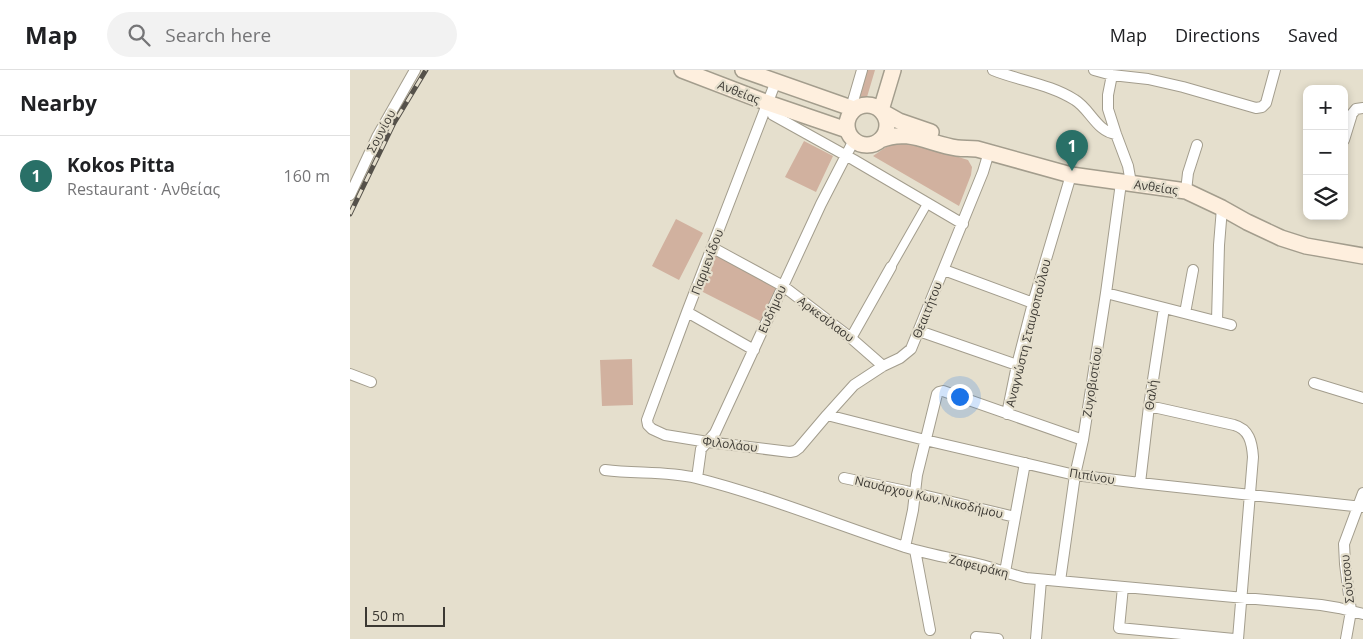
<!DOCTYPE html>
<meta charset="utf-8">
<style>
body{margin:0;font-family:"Open Sans",sans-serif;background:#f2f2f2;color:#202124}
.controls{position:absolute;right:15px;top:15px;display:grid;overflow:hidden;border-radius:10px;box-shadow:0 2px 8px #0003}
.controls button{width:45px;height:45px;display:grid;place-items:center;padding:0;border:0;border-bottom:1px solid #e0e0e0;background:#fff;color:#202124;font:25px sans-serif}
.scale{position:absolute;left:15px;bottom:12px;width:80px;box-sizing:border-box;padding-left:5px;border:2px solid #3c3933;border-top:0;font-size:14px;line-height:18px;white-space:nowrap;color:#3c3933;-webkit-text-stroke:4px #e5dfcd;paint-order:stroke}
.you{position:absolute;left:609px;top:326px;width:18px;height:18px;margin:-12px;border:4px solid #fff;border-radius:50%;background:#1a73e8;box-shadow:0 0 0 8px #1a73e833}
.badge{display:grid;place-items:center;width:32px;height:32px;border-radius:50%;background:#297067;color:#fff;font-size:16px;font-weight:700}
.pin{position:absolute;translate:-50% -41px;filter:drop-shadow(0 1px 2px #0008)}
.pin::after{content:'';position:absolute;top:26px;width:18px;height:15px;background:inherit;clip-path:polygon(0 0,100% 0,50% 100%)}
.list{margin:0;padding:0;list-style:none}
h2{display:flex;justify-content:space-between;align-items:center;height:65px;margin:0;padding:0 20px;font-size:21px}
h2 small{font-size:16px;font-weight:400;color:#757577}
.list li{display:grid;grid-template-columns:32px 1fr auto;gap:15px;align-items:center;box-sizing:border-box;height:80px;padding:0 20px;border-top:1px solid #e0e0e0}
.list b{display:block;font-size:19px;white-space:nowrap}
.list p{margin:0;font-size:16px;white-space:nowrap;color:#757577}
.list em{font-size:16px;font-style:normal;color:#757577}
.icon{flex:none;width:28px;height:28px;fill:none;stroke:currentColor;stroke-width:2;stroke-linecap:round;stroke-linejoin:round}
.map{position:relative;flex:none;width:1013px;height:569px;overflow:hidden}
header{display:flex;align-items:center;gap:30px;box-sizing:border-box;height:70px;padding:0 25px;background:#fff;border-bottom:1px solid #e0e0e0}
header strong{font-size:24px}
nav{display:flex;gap:28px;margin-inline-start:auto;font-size:18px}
.search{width:350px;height:45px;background:#f2f2f2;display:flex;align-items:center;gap:12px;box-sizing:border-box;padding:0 18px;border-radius:28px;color:#757577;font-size:19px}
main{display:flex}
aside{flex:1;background:#fff}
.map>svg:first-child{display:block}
.green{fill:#d1b19f}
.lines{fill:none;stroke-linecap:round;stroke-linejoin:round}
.pedestrian-casing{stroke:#a39d8d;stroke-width:10}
.minor-casing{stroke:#a39d8d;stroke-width:12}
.secondary-casing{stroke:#a39d8d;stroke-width:18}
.pedestrian{stroke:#fff;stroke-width:8}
.minor{stroke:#fff;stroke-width:10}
.secondary{stroke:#feefde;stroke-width:15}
.rail-casing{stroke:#55514a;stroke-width:5}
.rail{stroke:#e5dfcd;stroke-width:3;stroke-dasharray:9;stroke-linecap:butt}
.labels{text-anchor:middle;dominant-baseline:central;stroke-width:4.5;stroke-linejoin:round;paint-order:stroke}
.street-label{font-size:12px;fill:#3c3933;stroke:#e5dfcd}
</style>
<header>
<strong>Map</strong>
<div class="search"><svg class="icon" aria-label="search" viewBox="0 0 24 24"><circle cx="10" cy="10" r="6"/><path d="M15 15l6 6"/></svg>Search here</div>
<nav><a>Map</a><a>Directions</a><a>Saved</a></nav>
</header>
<main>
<aside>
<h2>Nearby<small></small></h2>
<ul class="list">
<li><span class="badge">1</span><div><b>Kokos Pitta</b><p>Restaurant · Ανθείας</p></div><em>160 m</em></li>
</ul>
</aside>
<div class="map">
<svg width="1013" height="569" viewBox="0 0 1013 569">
<rect width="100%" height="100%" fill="#e5dfcd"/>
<path class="green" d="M517,0H525L517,27H510Z
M454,71L483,86L466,122L435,107Z
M557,71L618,90L622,97L621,105L609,136L523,86L542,73Z
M326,149L353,163L329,210L302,196Z
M363,178L433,216L416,254L347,219Z
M282,289L283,335L252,336L250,290Z"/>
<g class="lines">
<defs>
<path id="pedestrian" d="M541,197L577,134"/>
<path id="minor" d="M643,0C670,11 700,14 725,30C740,39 747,62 766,64
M744,0L762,5L798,9L833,17L906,38L912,37L916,33L925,0
M762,5L758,25V39L766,64L778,96L781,113
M426,11L337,242L297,350L298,355L302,359L315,365L358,372L440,382L445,381L449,378L477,345L504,315L533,296L550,288L561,279L633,102L639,82
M418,33L423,45L504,90L613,154
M501,38L512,0
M994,70L1002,44L1006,39L1013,38
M836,121L838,103L847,75
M0,125L27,67L65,0
M363,178L433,216L501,268L533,296
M594,200L683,233
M756,223L881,255
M337,242L404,280
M835,243L843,200
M867,251L869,175L872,138
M569,261L667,295
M501,268L541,197
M0,304L21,312
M964,313L1013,328
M799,336L884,355C899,359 902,372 903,387L888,569
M657,344L667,295L683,233L721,105
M477,345L575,370L725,405L790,413L1013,437
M255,400C285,404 317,401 346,408C417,426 485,454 555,477C580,485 607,489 632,495C647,499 661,505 676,508L971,535L989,538L1013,544
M347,408L351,379L365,363L471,134L504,70
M494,408L556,421L665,447
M790,413L799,336L814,238
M555,477L563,440L567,405L587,324L589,322L593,321L733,370
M565,480L580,560
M655,502L675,393
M710,511L725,405L733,370L756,223L771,113
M773,517L769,558L884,569
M626,567L648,569
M686,569L691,510
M996,569L1001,541L995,494L994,474L1013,423"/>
<path id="secondary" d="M332,0L418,33L497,60
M393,0L504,39
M497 55a20 20 0 1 1 40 0a20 20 0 1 1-40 0Z
M531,40L543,0
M533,42L549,51L581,62
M530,70C559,58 579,74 607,78C614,79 620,78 627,79L721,105L836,121L872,138L897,152L931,168L956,176L1013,186"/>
</defs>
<use href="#pedestrian" class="pedestrian-casing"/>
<use href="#minor" class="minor-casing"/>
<use href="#secondary" class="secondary-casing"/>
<use href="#pedestrian" class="pedestrian"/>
<use href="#minor" class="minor"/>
<use href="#secondary" class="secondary"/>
<defs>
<path id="rail" d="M0,144L44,53L76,0"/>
</defs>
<use href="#rail" class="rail-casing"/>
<use href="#rail" class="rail"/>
</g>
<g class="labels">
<g class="street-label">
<text transform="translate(389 22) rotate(21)">Ανθείας</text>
<text transform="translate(31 61) rotate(-62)">Σουνίου</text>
<text transform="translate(806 117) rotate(8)">Ανθείας</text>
<text transform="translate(357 192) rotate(-69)">Παρμενίδου</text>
<text transform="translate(422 239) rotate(-66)">Ευδήμου</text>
<text transform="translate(577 240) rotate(-68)">Θεαιτήτου</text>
<text transform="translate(476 249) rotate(37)">Αρκεσίλαου</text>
<text transform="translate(678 263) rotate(-76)">Αναγνώστη Σταυροπούλου</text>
<text transform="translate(742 312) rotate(-81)">Ζυγοβιστίου</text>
<text transform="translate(801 325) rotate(-82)">Θαλή</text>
<text transform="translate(380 374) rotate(7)">Φιλολάου</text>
<text transform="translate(742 406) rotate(9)">Πιπίνου</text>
<text transform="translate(579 427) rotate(13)">Ναυάρχου Κων.Νικοδήμου</text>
<text transform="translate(629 496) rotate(14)">Ζαφειράκη</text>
<text transform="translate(997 509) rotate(-96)">Σούτσου</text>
</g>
</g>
</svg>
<div class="controls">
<button>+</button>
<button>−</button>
<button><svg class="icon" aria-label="layers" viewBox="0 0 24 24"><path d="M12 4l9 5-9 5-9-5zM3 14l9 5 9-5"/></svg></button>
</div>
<div class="scale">50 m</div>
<div class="you"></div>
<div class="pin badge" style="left:722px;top:101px">1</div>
</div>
</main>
